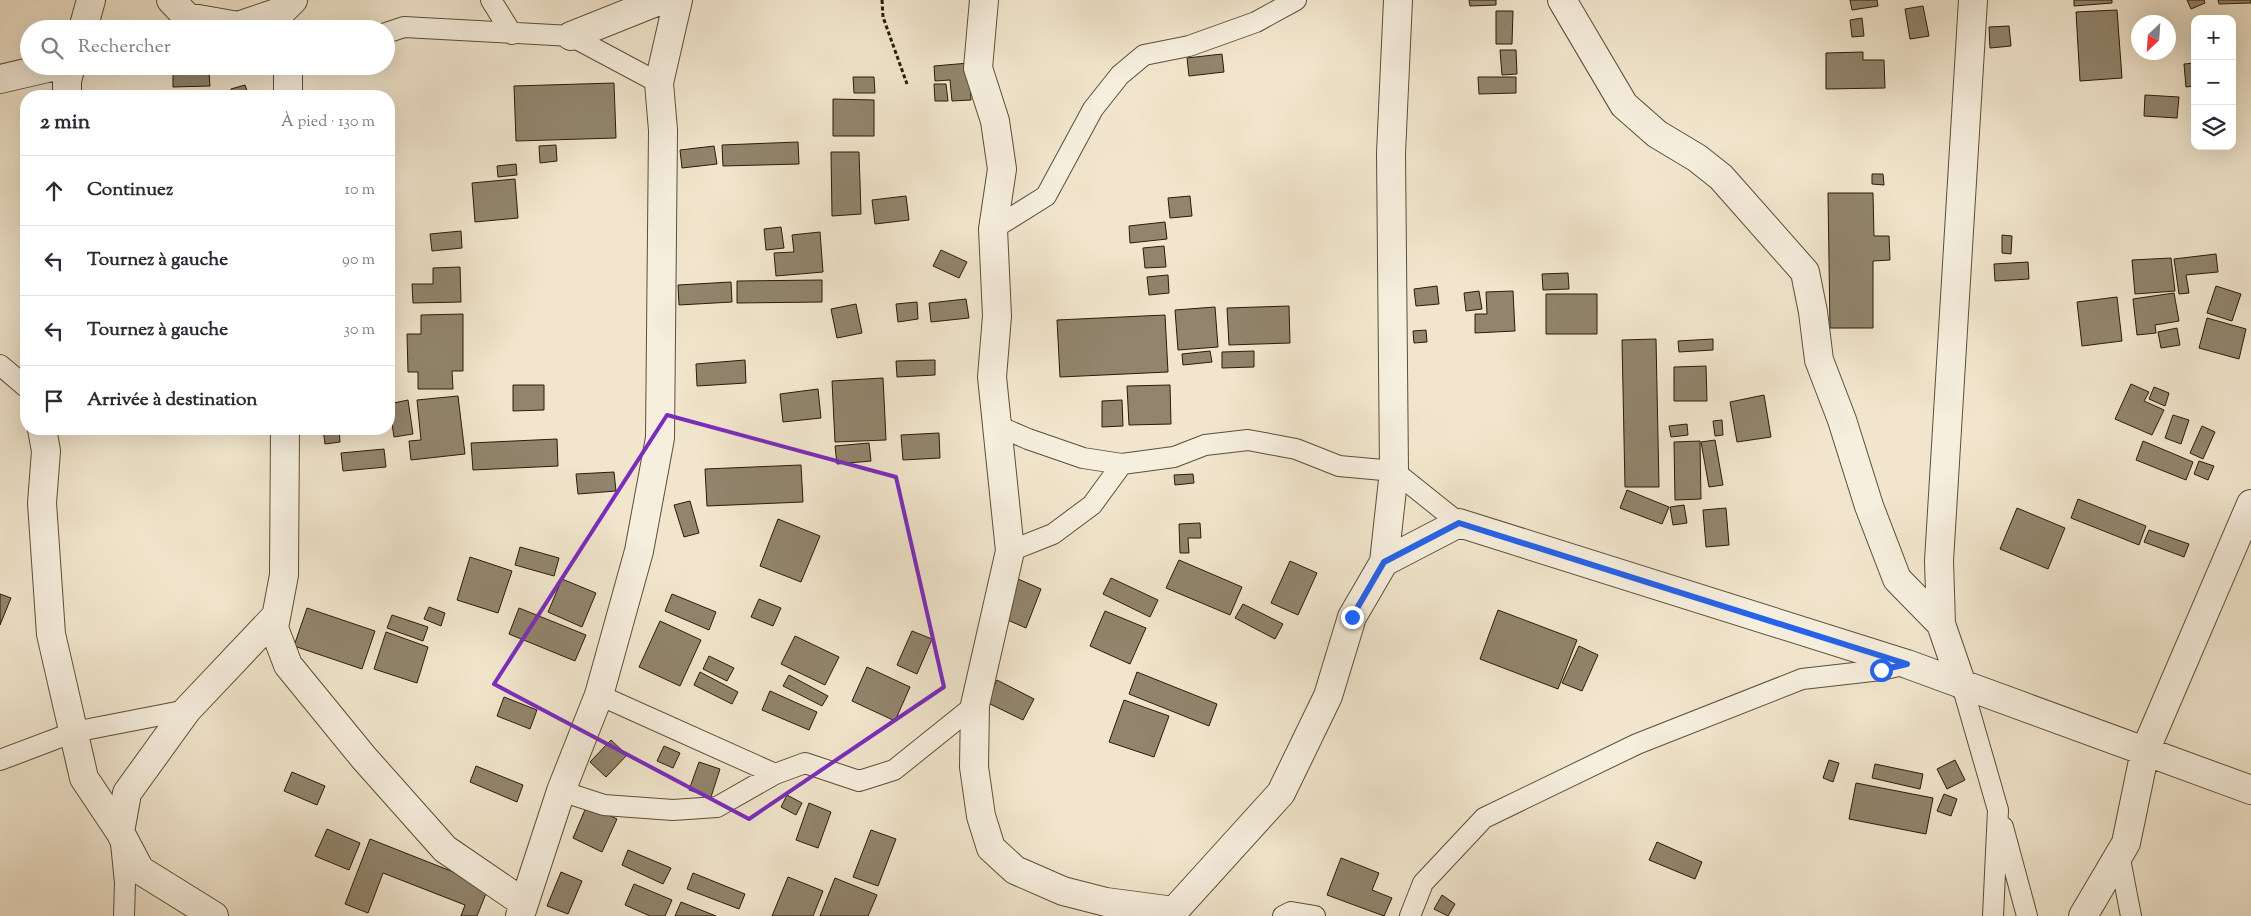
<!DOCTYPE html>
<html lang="fr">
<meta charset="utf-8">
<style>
body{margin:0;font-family:"Sorts Mill Goudy",serif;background:#f2f2f3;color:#2b2b33}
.controls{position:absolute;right:15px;top:15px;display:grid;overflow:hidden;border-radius:10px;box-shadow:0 5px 20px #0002}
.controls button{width:45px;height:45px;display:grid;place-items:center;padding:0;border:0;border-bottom:1px solid #e1e1e2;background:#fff;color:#2b2b33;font:25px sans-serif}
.compass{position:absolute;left:2131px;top:15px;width:45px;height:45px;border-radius:50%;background:#fff;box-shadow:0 5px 20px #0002;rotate:205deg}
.stop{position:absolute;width:15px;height:15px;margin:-11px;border:4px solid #2563eb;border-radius:50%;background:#fff}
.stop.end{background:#2563eb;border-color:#fff;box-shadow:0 1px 5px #0008}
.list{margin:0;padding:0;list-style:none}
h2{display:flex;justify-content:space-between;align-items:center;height:65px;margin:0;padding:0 20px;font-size:21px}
h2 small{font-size:16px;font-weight:400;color:#7c7c81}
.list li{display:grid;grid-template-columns:32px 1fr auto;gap:15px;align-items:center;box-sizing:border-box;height:70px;padding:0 20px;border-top:1px solid #e1e1e2}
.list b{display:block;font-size:19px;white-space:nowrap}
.list em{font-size:16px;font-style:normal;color:#7c7c81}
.icon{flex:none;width:28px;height:28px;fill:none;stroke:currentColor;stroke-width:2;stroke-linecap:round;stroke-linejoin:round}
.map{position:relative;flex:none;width:2251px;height:916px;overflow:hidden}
.search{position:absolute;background:#fff;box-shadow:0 5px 20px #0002;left:20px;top:20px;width:375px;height:55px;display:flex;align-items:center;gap:12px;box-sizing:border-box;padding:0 18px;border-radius:28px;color:#7c7c81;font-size:19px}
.panel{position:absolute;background:#fff;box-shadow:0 5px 20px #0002;left:20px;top:90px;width:375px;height:345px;border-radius:20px}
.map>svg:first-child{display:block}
.building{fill:#91856d;stroke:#2a1b06}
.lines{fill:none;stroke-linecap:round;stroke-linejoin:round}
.lane-casing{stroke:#5c4e38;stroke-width:22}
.street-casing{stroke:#5c4e38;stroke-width:30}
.path{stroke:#2a1b06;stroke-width:3;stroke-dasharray:4 2.5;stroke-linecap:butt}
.lane{stroke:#f6efde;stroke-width:20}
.street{stroke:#f6efde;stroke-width:28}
.route{stroke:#2563eb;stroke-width:6}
.marked{fill:none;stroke:#7b2cbf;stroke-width:4;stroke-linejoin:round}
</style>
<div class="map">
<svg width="2251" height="916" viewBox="0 0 2251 916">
<rect width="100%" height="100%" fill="#f1e6cd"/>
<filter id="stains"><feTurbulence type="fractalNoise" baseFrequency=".004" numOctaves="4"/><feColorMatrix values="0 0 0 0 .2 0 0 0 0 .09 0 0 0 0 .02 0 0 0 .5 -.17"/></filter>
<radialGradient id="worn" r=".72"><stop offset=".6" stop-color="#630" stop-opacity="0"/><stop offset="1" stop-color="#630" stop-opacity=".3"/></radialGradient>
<path class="building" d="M1469,0H1496V5L1470,6Z
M1850,0H1877L1878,6L1852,10Z
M2074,0H2112V3L2074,6Z
M2187,0H2204L2205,3L2191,9Z
M2218,0H2251V3L2219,4Z
M1923,6L1929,36L1910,39L1905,9Z
M2117,10L2122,78L2080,81L2076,12Z
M1496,11H1513L1512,44H1496Z
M1862,18L1864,36L1852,37L1850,20Z
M2009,26L2011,46L1990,48L1989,27Z
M1500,50H1516L1517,74L1502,75Z
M1863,52V60H1884L1885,88L1826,89V53Z
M1222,54L1224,72L1189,76L1187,58Z
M969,63L971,100L952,101L950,80L935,81L934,66Z
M2195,63V86L2186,87L2184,64Z
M209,73L210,86L173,87V74Z
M853,77H874L875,93H854Z
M1478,77H1516V93L1479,94Z
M614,83L616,138L516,141L514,86Z
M934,84H946L948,101H935Z
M245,85L249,96H233L231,89Z
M2145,95L2179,97L2177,118L2144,116Z
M833,99L874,100V136H833Z
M798,142L799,164L723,166L722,145Z
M556,145L557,161L540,163L539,146Z
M714,146L717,164L682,168L680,150Z
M831,152H859L861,214L832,216Z
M516,164L517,175L498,177L497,166Z
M1872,174H1883L1884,185L1872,184Z
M515,179L518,218L475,222L472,183Z
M1828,193H1873L1874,236H1889L1890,260L1873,261V328H1830Z
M906,196L909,220L875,224L872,200Z
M1190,196L1192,216L1170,218L1168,198Z
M1165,222L1167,239L1130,243L1129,226Z
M781,227L784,248L766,250L764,229Z
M461,231L462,248L432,251L430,234Z
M820,232L823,272L776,276L774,253L794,252L792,235Z
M2002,235L2012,236L2011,254L2002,253Z
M1164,246L1166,267L1145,268L1143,248Z
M941,250L967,262L959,278L933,266Z
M2216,254L2218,272L2186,275L2189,293L2179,294L2174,259Z
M2171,258L2175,291L2135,294L2132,260Z
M2028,262L2029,279L1995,281L1994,264Z
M460,267L461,302L413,303L412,284H433V268Z
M1568,273L1569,289L1543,290L1542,274Z
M1168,275L1169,293L1149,295L1147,277Z
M822,280V302L737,303V281Z
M731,282L732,302L679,305L678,285Z
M1437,286L1439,304L1416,306L1414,289Z
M2216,286L2241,294L2232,321L2207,313Z
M1479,291L1482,309L1466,311L1464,293Z
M1513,291L1515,331L1475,333V314H1487L1486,292Z
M2174,293L2179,321L2155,325L2156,333L2137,335L2133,299Z
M1546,294H1597V334H1546Z
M2117,297L2122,341L2082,346L2077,302Z
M966,299L969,318L931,322L929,303Z
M917,302L918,319L898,322L896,304Z
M856,304L862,333L837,338L831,309Z
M1289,306L1290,343L1229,345L1227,308Z
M1215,307L1218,347L1178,350L1175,310Z
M463,314V371H452L453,389H418V372H408L407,334H421V315Z
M1165,315L1168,372L1060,377L1057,320Z
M2207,318L2246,329L2239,359L2199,348Z
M2177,328L2180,345L2161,348L2158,332Z
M1426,330L1427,342L1414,343L1413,331Z
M1656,339L1659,487H1625L1622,340Z
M1713,339V350L1679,352L1678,341Z
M1210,351L1212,362L1183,365L1182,354Z
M1254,351V367L1222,368V352Z
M745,360L746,383L697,386L696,364Z
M935,360V375L897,377L896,361Z
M1706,366L1707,401H1674V367Z
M883,378L886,440L835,442L832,381Z
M2131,384L2149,392L2144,401L2164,410L2152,435L2115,419Z
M513,385H544V410L513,411Z
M1170,385L1171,424L1129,425L1127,386Z
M2154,387L2169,393L2165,406L2149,399Z
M818,389L821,418L783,422L780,394Z
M1764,395L1771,437L1737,442L1730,402Z
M458,396L465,454L411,460L409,441L421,440L417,400Z
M408,400L413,434L394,437L389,404Z
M1122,400L1123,426L1102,427V401Z
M2173,415L2189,420L2181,444L2165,438Z
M1722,420L1723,435L1715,436L1713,421Z
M1687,424L1688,435L1671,437L1669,426Z
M2202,426L2215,432L2203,459L2190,453Z
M323,429H339L340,442L325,444Z
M939,433L940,458L903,460L901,435Z
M557,439L558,466L473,470L471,443Z
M1715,440L1723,485L1709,487L1701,442Z
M1700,441L1701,499L1675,500L1674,442Z
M2143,441L2193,462L2186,480L2136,460Z
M869,443L871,461L837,464L835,446Z
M384,449L386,467L343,471L341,453Z
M2199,461L2214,466L2208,480L2194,474Z
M801,465L803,502L707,506L705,469Z
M614,472L616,491L578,494L576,474Z
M1193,474L1194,483L1175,485L1174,475Z
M1627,490L1669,507L1662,524L1620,508Z
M2078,499L2146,526L2139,545L2071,518Z
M690,501L699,533L684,537L674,505Z
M1684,505L1687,523L1673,525L1670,507Z
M1726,508L1729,545L1706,547L1703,510Z
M2017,508L2065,528L2048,569L2000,549Z
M778,519L820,536L801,582L760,566Z
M1200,523L1201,538H1188L1189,553H1180L1179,524Z
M2149,530L2189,544L2184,557L2144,542Z
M520,547L559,558L554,576L515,565Z
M470,557L512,571L498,613L457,600Z
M1179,560L1242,587L1230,615L1166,588Z
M1290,561L1317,573L1298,615L1271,603Z
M1111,578L1158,600L1150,617L1103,594Z
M562,579L596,593L582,627L548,612Z
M1018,579L1041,589L1026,628L1003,618Z
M0,594L11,598L0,625Z
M672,594L716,612L709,630L665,611Z
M759,599L781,608L773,626L751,617Z
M1243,604L1283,624L1275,639L1235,618Z
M429,607L445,613L441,626L424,619Z
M307,608L375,631L362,669L294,646Z
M519,608L586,635L575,661L509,634Z
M1498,610L1577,640L1558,689L1480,659Z
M1105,611L1146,628L1130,664L1090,646Z
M392,615L428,627L423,641L387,628Z
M660,621L701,640L680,686L639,667Z
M912,631L932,639L917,674L897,665Z
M386,632L428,647L417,683L374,669Z
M795,636L839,657L825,685L781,664Z
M1579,646L1598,655L1582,691L1562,683Z
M709,656L734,668L727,681L703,669Z
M867,667L910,687L895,721L852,701Z
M700,672L738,692L732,704L694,685Z
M1137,672L1217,704L1209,726L1129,694Z
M789,675L828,696L822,706L783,686Z
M997,680L1034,699L1023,720L986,702Z
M770,691L817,712L809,730L762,710Z
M504,697L537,710L530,729L497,716Z
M1124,700L1169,716L1154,757L1109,742Z
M611,740L627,755L606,777L590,762Z
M664,746L680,753L673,768L657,761Z
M1829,760L1839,763L1833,782L1823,778Z
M1955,760L1965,780L1947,789L1937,769Z
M699,762L720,769L711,797L689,790Z
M1875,764L1923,774L1920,789L1872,778Z
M476,766L523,785L517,802L470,782Z
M292,772L325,786L317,805L284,791Z
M1856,783L1933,798L1926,834L1849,819Z
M1944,794L1957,799L1951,816L1937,811Z
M787,795L802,803L796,815L781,807Z
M809,803L831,812L818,848L796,840Z
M587,805L617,819L602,852L573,838Z
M327,829L360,843L349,870L315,856Z
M871,830L896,839L878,886L853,877Z
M370,839L489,886L477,916H461L465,905L383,873L368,913L345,904Z
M1657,842L1702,862L1695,879L1649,860Z
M628,850L671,868L663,884L622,865Z
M1341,858L1379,873L1372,890L1392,898L1384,916L1327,895Z
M561,872L582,881L568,914L547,906Z
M693,873L745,894L739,909L687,889Z
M788,877L823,891L813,916H772Z
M835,878L877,895L868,916H820Z
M634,884L672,900L665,916H650L625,905Z
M1442,895L1455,904L1448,916L1434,909Z
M681,902L716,916H675Z"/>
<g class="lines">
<defs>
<path id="lane" d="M491,0L512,34
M386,33L404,27L571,36L659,83
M993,229L1046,196L1093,109L1120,75L1144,55L1189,46L1256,22L1296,0
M0,365L26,387
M998,426L1028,439L1083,458L1122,464L1174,457L1205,445L1248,440L1296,449L1339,466L1394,471L1459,523
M1010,551L1053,534L1092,505L1122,464
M1962,685L1998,810L1993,916
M599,695L775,774
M0,760L74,732L187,710
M561,791L604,805L673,810L717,807L775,774L805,763L859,781L894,770L975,705
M2003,827L2027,916
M121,843L125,883L124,916
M2119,854L2131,916
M1283,916L1291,912L1315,916
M1410,916L1423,883L1484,818L1637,744L1802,679L1881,670L1907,664"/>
<path id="street" d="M171,0L187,17L238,26L282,11L293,0
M984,0L978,68L995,121L1002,169L993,229L997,316L992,377L1010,551L975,705L974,767L981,816L991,848L1015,870L1063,891L1106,902L1174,911
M1562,0L1624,105L1657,134L1697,158L1721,177L1805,272L1813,312L1819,360L1842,420L1869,506L1897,579L1941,624
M83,29L91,0
M571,36L661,0
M0,79L56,66
M67,96V81L71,66
M288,96V66
M42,429L46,451L42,503L51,634L84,778L120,832L140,870L214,916
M285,429L284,575L274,628L288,665L364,758L445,849L524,903
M1384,562L1394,471L1391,153L1398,0
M1962,685L1941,624L1939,561L1973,0
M120,832L127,793L187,710L276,616
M520,916L561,791L599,695L639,551L660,438L663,130L659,83L678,0
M1174,916V911L1281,793L1328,696L1352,617L1384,562L1459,523L1907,664L2251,790
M2083,916L2126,843L2145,751L2251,504"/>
</defs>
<use href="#lane" class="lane-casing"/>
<use href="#street" class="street-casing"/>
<path class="path" d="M882,0L883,17L907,84"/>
<use href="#lane" class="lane"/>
<use href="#street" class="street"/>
</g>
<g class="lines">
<path class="route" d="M1352,617L1384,562L1459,523L1907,664L1881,670"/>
</g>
<path class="marked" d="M667,415L896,477L944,687L749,819L494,684Z"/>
<rect width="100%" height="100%" filter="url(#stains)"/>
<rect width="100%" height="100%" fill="url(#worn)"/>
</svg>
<div class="controls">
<button>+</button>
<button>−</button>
<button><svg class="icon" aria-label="layers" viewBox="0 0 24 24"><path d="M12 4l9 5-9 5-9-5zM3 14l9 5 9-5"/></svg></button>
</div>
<svg class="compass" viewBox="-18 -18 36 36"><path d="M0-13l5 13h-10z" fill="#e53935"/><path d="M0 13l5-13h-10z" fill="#7c7c81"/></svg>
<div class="stop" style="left:1881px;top:670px"></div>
<div class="stop end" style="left:1352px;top:617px"></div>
<div class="search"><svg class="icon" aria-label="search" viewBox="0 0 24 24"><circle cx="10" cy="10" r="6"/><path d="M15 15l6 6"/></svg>Rechercher</div>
<section class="panel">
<h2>2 min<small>À pied · 130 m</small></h2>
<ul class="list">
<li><svg class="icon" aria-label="ahead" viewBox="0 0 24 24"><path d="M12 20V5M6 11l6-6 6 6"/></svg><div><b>Continuez</b></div><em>10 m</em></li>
<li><svg class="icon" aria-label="left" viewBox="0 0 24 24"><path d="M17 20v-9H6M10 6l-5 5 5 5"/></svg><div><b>Tournez à gauche</b></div><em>90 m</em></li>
<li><svg class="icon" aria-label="left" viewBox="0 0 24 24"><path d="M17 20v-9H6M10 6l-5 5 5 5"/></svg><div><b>Tournez à gauche</b></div><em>30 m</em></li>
<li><svg class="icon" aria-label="arrive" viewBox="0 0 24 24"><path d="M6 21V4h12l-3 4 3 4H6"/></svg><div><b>Arrivée à destination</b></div></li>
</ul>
</section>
</div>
